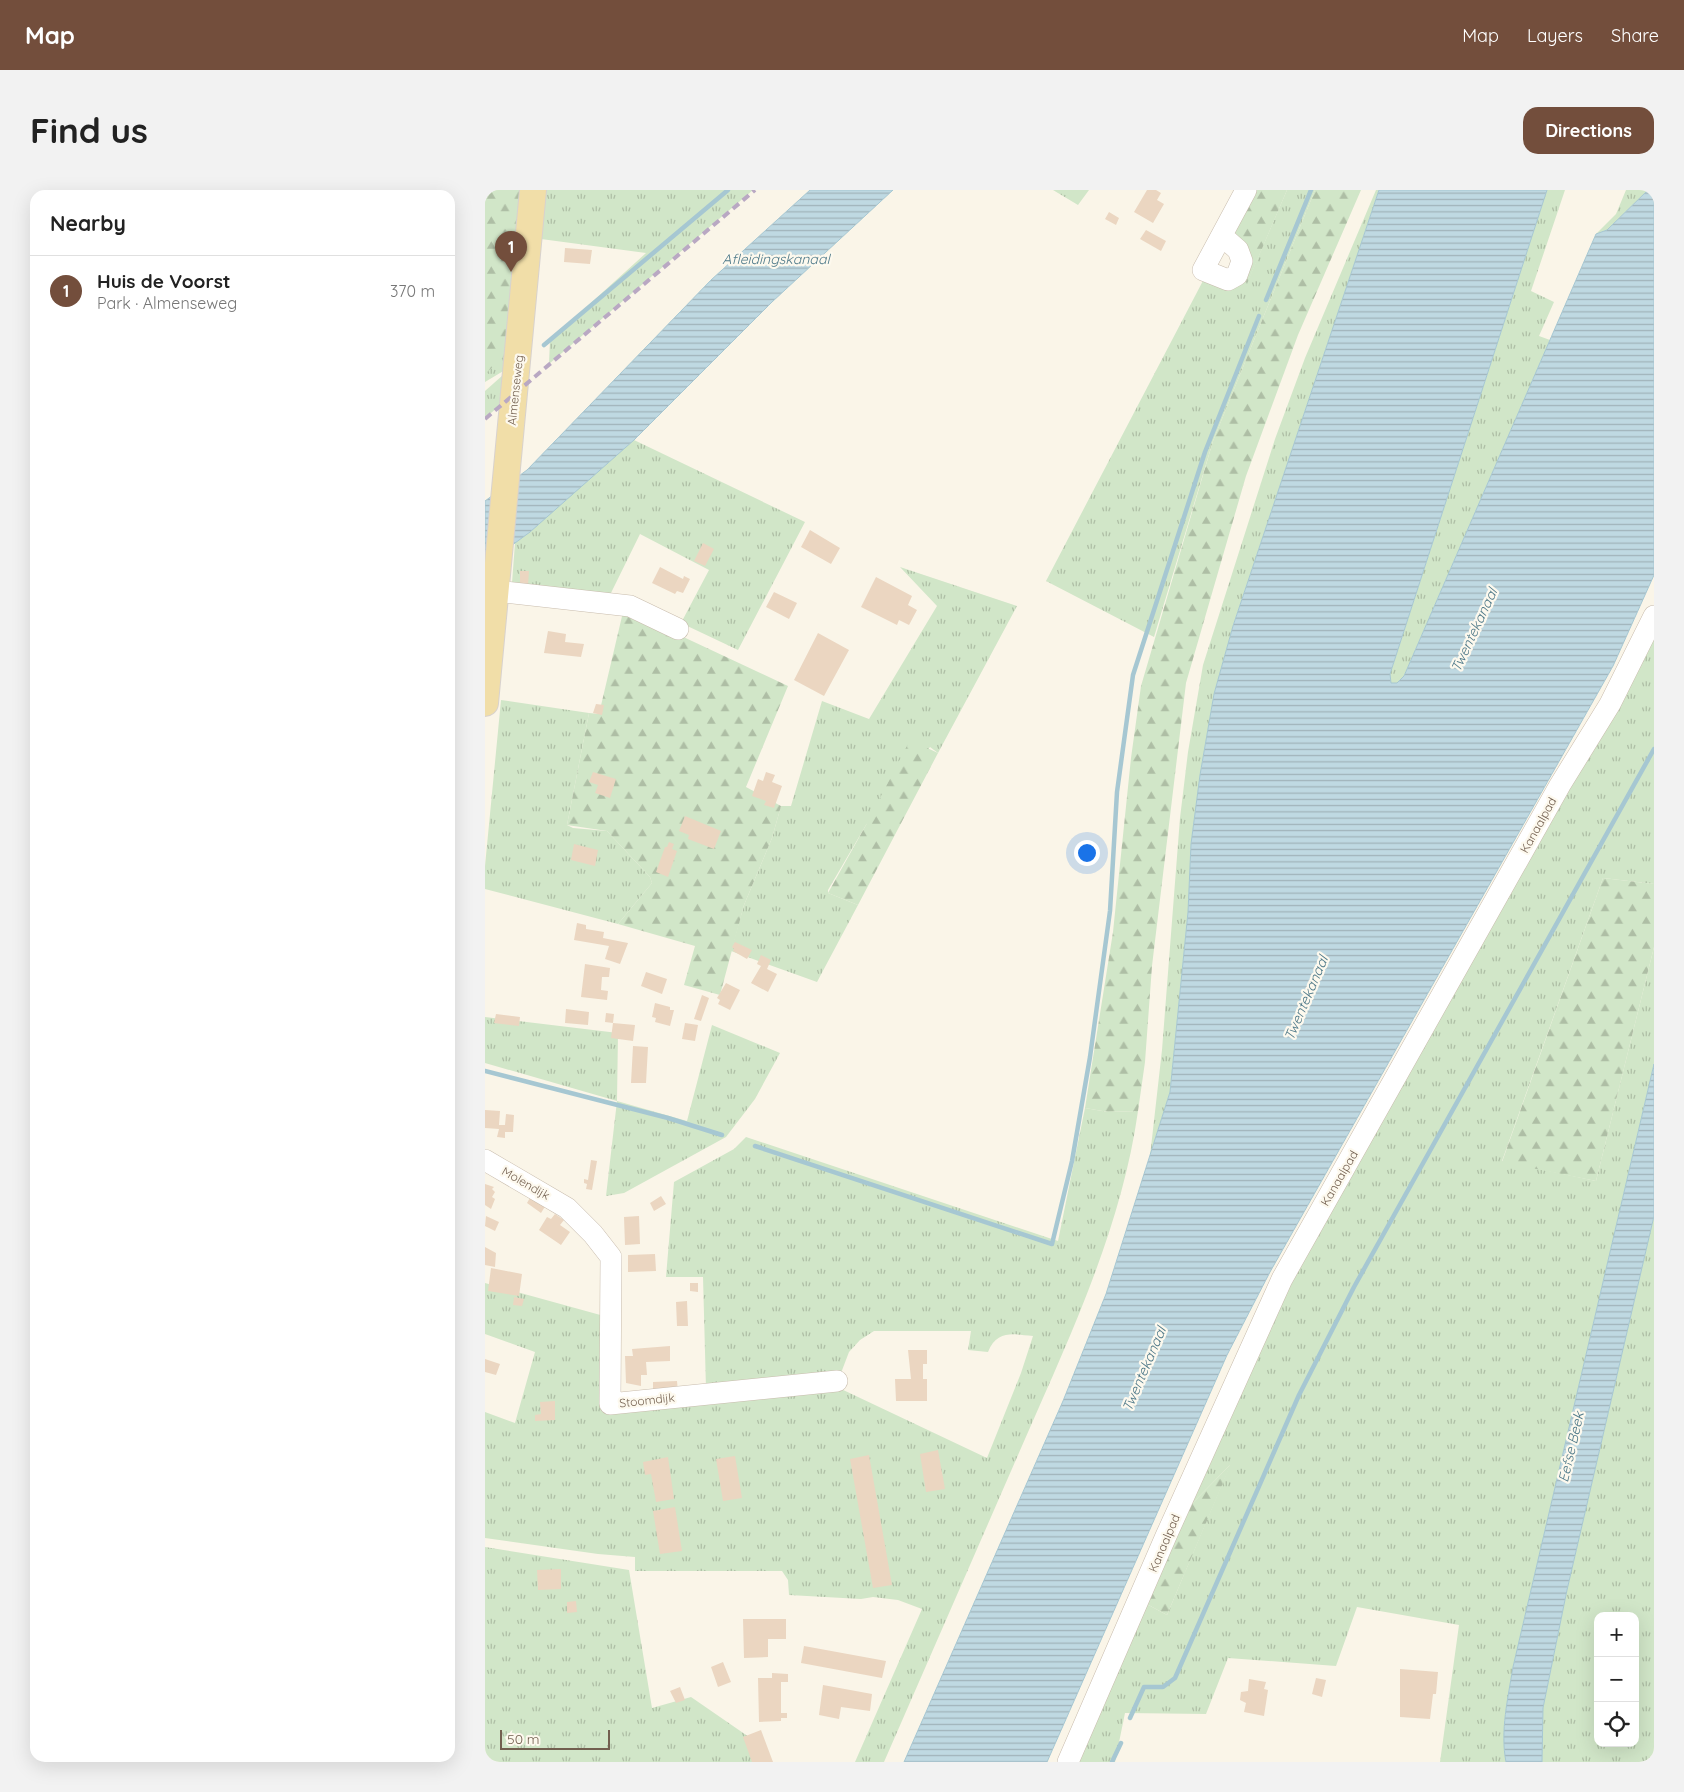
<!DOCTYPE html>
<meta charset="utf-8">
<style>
body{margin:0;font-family:Quicksand,sans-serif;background:#f2f2f2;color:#222}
.controls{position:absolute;right:15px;bottom:15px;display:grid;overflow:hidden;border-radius:10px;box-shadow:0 5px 20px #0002}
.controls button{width:45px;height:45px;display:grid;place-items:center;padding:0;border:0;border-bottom:1px solid #e0e0e0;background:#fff;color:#222;font:25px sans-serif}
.scale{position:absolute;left:15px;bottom:12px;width:110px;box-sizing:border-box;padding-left:5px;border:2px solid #725f4f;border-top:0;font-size:14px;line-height:18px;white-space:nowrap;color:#725f4f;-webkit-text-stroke:4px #fdf9ee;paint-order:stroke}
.you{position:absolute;left:601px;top:662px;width:18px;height:18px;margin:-12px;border:4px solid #fff;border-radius:50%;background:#1a73e8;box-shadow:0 0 0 8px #1a73e833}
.badge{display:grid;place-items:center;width:32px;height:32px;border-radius:50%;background:#734e3c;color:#fff;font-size:16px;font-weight:700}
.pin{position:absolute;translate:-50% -41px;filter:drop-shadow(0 1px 2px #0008)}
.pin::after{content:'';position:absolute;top:26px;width:18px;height:15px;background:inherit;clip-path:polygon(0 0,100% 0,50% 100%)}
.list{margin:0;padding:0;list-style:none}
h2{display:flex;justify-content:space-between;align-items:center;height:65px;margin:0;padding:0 20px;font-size:21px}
h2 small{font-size:16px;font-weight:400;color:#767676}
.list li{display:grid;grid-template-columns:32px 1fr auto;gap:15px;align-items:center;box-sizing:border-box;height:70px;padding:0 20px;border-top:1px solid #e0e0e0}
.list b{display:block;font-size:19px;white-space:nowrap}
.list p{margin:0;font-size:16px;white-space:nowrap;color:#767676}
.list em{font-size:16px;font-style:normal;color:#767676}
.icon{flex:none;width:28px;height:28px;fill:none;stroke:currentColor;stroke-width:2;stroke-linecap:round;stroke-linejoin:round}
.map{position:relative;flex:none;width:1169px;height:1572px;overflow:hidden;border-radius:15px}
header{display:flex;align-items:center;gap:30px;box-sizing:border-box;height:70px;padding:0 25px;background:#734e3c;color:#fff}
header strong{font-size:24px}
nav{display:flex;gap:28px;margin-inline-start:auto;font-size:18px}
.intro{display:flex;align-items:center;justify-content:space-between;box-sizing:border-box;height:120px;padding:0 30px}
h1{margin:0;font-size:35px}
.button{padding:12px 22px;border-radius:15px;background:#734e3c;color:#fff;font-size:18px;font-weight:700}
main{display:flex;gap:30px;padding:0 30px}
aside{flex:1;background:#fff;border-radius:15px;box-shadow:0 5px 20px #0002}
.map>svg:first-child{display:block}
.grass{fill:url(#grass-tufts);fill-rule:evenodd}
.forest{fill:url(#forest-firs)}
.water{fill:url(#water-rules);stroke:#a6c7d2}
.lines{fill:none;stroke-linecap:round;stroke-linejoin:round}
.stream{stroke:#a6c7d2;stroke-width:4.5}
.building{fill:#ebd6c1}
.minor-casing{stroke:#c8bcad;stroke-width:22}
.major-casing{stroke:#d8d2ce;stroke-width:28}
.minor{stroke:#fff;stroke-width:21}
.major{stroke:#f1dea8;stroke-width:26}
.rail{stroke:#b9a8c3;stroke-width:4;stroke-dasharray:8 5;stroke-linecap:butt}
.labels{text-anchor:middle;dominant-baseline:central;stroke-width:4.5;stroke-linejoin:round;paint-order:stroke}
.street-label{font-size:12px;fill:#725f4f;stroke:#fdf9ee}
.water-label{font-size:14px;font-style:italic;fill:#4e7989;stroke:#fdf9ee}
</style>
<header>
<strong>Map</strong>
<nav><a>Map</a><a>Layers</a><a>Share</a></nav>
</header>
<div class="intro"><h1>Find us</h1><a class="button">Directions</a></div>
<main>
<aside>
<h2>Nearby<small></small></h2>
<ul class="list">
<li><span class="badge">1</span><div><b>Huis de Voorst</b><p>Park · Almenseweg</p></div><em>370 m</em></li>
</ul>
</aside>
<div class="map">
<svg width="1169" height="1572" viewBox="0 0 1169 1572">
<defs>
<pattern id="grass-tufts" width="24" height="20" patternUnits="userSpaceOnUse" patternTransform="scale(1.25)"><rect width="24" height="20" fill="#d1e6c8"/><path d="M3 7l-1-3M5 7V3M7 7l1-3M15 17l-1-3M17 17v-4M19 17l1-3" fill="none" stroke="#aebea5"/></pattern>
<pattern id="forest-firs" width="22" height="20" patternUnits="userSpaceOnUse" patternTransform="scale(1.25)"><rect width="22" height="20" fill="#d1e6c8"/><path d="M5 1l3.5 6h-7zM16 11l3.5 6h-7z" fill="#aebea5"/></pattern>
<pattern id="water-rules" width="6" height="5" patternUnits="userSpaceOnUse" patternTransform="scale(1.25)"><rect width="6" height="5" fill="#bfd9e2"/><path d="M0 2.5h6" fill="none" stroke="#a0b3ba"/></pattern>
</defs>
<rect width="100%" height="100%" fill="#faf5e8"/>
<path class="grass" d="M0,0H268L64,174L65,150L161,63L56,49L45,165L0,192Z
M568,0H604L593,15Z
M802,0H830L728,251L669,447L561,391L721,85H757L762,93Z
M891,0H894L748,436L729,504L715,585L706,654L703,722L685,902L665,966L677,860L695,628L703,562L718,475L790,249L820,168Z
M1062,0H1080L1046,101L1069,112L1054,146L1065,150L919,486L912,493H906L905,484Z
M1141,0H1163L1122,40L1111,44L1131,24Z
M18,185L25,207L0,228V201Z
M149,250L320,332L253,460L196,433L224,380L155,344L124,407L27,393L30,353Z
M415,377L532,416L453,563L445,557L381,635L343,700V703L373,715L332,792L246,761L259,715L287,648L296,616H306L337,511L384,529L452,416Z
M1169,439V694L1118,688L1017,971L1111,991L1169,757V874L1028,1477C1023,1508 1015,1541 1021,1572H955L974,1435L872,1417L851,1476L743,1468L721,1524L640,1523L630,1572H588L658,1412L682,1425L745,1275L696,1325L791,1117Z
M16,510L104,523L82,635L88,638L122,641L165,687L167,693L133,734L0,699V676Z
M0,827L133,843L132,911L202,931L227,835L295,863L270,909L241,947L139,1003L121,1006L132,911L0,873Z
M600,918L623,922L653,921C637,1036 586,1144 540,1249C493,1357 446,1464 399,1572H370L437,1419L413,1410L388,1407L376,1409L304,1405L303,1390L297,1381H150V1367L113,1364L0,1348V1222L30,1233L50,1162L0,1144V1093L119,1126L122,1219L354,1198L502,1268L536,1183L548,1146C528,1144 512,1140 503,1162L483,1160L486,1141H389L375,1150L364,1162L356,1183L221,1199L218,1087H181L189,992L249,959L261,947L573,1051Z
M1169,1026V1572H1057L1058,1518L1082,1400ZM1113,1426H1150V1553H1113Z
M0,1357L144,1380L167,1518L206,1507L264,1547L273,1572H0Z"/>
<path class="forest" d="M0,0H44L24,162L0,184Z
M766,0H802L762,94L757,85L747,39Z
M830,0H876L813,145L761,286L701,493L667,776L660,872L653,921L623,922L600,918L628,742L646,568L656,496L728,251Z
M138,422L160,429L303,496L261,597L296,616L287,648L259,715L235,805L199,795L210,756L133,734L167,693L165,687L122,641L82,635L104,523L114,524Z
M425,550L453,563L373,715L343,703L381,635Z
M1118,688L1169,694V757L1111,991L1017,972Z
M746,1274L682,1425L658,1412L696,1325Z"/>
<path class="water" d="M325,0H408L287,112L149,250L45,342L0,375V311L42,280L226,90Z
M894,0H1062L905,484L906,493H912L919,486L1111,44L1122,40L1163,0H1169V385L1128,476L785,1082L742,1165L562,1572H419L578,1211L621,1104L685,902L703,722L706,654L715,585L729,504L748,436Z
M1169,874V1026L1082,1400L1058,1518L1057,1572H1021C1015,1541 1023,1508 1028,1477Z"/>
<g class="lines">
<path class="stream" d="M781,110L826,0
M59,155L243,0
M0,881L183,928L237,945
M270,956L567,1054L587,971L605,867L625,721L632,602L648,485L720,262L774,126
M645,1528L659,1497H678L690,1488L814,1205L869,1097L1169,559
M627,1572L636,1553"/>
</g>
<path class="building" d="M662,0H671L676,3L672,10L679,14L668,33L649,22Z
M624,22L634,28L631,35L620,29Z
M661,40L681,51L676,61L655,49Z
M80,58L107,60L105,74L79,72Z
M325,340L355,358L346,374L316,357Z
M218,353L229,359L220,376L209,371Z
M175,377L198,389L199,386L205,389L198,403L192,401L190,404L167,393Z
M35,381H44L43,395L35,394Z
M391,387L427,406L423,415L432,420L424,435L414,430L412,435L376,417Z
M289,402L312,413L304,429L281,417Z
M63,441L81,444L80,452L99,454L96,467L59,463Z
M333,443L364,460L339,506L309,490Z
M111,514L119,515L117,525L108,523Z
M108,582L131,589L125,608L110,603L113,595L104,592Z
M281,582L290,585L287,592L297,596L289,618L279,615L281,611L267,606L273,589L278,591Z
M200,626L236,641L229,659L203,649L204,645L194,641Z
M184,652L189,654L187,659L192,661L183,687L171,682L180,657H182Z
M89,654L113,660L110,676L86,670Z
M92,733L101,735V739L119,742L118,748L143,753L135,774L120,769L124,756L89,750Z
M250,752L267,760L262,769L248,761L249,759L247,757Z
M276,765L286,770L282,779L292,784L283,802L266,793L276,776L272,774Z
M100,774L125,778L124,787H117L116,800L123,801L122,810L96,807Z
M161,782L182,789L177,804L156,796Z
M241,793L255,800L245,820L233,814L235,810L232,808Z
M217,805L224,808L216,831L209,829Z
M170,813L185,817V820H189L185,836L170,832L171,828L167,827Z
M81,819L104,822L103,835L80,833Z
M121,823L129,824L128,833L120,832Z
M11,824L35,827L34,836L9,833Z
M128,833L150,835L148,851L126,848Z
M200,833L213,835L210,851L197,849Z
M148,856L163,857L161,893H146Z
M0,920L15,921L14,935H20L21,924L29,925L28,942H20V948L12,947L14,939L0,938Z
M106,970L112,971L107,1000L101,999L102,994L99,993V989L103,990Z
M0,994L9,997L7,999L10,1002L7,1007L10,1009L6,1019L0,1015Z
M46,1006L61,1015L56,1023L42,1013Z
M176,1006L181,1014L169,1021L165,1013Z
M70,1024L79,1030L75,1035L85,1042L76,1055L54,1040L62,1027L66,1029Z
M1,1026L14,1032L10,1041L0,1036Z
M154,1026L155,1054L140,1055L139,1027Z
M0,1057L11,1063L10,1077L0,1075Z
M170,1064L171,1081L143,1082V1065Z
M6,1078L37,1084L34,1106L3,1101Z
M205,1093H213V1102L205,1101Z
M29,1107L39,1109L37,1116L28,1115Z
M202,1111L203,1136H192L191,1112Z
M185,1156V1171L161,1172L162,1185H156V1196L141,1193L140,1166H148L147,1159Z
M423,1160H442V1174H438V1189H442V1211H411L410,1189H426Z
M0,1169L15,1174L11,1185L0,1182Z
M192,1191L193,1202L168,1203V1192Z
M70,1211V1230L50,1231V1225L56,1224L55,1212Z
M453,1260L460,1299L441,1302L435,1264Z
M384,1265L407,1395L388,1398L365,1269Z
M250,1266L257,1308L238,1311L231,1269Z
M183,1267L189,1309L171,1312L166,1284L160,1285L158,1272Z
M190,1317L197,1361L175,1364L168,1321Z
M76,1379V1399L53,1400L52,1380Z
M91,1411L92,1422L82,1423V1412Z
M258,1429H301V1449H283V1467L259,1468Z
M319,1456L401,1471L397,1488L316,1473Z
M238,1472L246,1492L233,1497L226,1477Z
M915,1479L953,1482L951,1504H948L945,1529L915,1527Z
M287,1483L303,1484V1492H296V1523H302V1528H296V1531L274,1532L273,1488H287Z
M831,1488L841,1490L837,1507L827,1504Z
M764,1489L781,1492L779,1499L783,1500L779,1526L759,1522L761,1513L755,1510L756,1502L763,1501Z
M338,1495L387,1504L385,1521L356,1517L354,1529L334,1525Z
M195,1497L200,1510L191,1513L185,1501Z
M276,1540L288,1572H267L258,1547Z"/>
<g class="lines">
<defs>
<path id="minor" d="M737,46L753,60L757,71L752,85L743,90L718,80L761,0
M11,401L145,416L193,439
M0,970L82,1018L108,1044L126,1067L125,1214L352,1191
M583,1572L681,1346L797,1089L1075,595L1125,514L1169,426"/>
<path id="major" d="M0,513L48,0"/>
</defs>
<use href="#minor" class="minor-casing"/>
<use href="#major" class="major-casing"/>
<use href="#minor" class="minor"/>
<use href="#major" class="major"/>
<path class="rail" d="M0,229L270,0"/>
</g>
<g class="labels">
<g class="street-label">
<text transform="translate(30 200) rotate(-84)">Almenseweg</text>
<text transform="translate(1053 635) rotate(-61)">Kanaalpad</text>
<text transform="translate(854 988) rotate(-60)">Kanaalpad</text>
<text transform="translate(41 993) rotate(30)">Molendijk</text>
<text transform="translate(162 1210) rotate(-6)">Stoomdijk</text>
<text transform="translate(679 1353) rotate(-67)">Kanaalpad</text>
</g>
<g class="water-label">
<text x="291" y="69">Afleidingskanaal</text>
<text transform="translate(989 440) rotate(-65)">Twentekanaal</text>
<text transform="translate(821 808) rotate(-67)">Twentekanaal</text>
<text transform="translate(659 1179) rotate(-67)">Twentekanaal</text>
<text transform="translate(1086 1257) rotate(-77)">Eefse Beek</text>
</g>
</g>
</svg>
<div class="controls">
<button>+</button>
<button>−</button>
<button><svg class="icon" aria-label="locate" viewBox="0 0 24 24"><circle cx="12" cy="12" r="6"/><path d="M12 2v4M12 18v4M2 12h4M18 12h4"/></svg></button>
</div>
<div class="scale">50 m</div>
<div class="you"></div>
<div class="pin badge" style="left:26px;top:82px">1</div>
</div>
</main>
